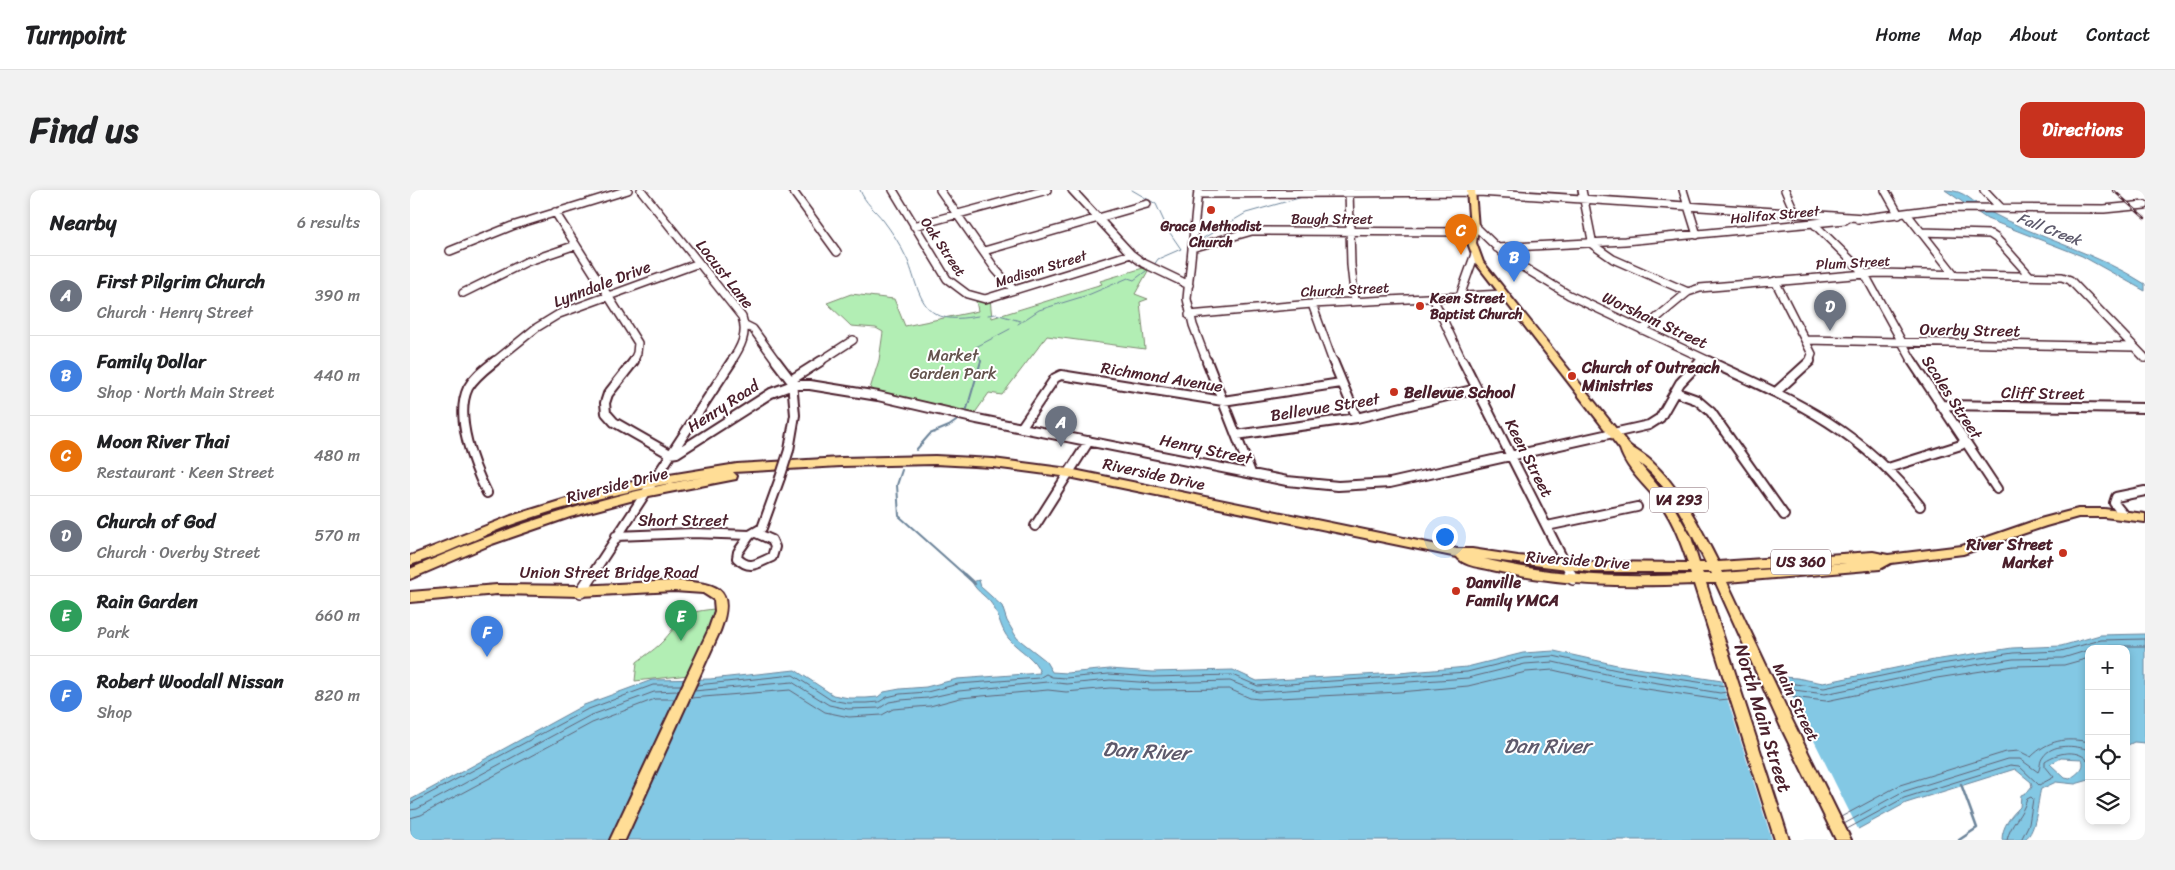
<!DOCTYPE html>
<meta charset="utf-8">
<style>
body{margin:0;font-family:Sriracha,sans-serif;background:#f2f2f2;color:#202124}
.controls{position:absolute;right:15px;bottom:15px;display:grid;overflow:hidden;border-radius:10px;box-shadow:0 2px 8px #0003}
.controls button{width:45px;height:45px;display:grid;place-items:center;padding:0;border:0;border-bottom:1px solid #e0e0e0;background:#fff;color:#202124;font:25px sans-serif}
.you{position:absolute;left:1034px;top:346px;width:18px;height:18px;margin:-12px;border:4px solid #fff;border-radius:50%;background:#1a73e8;box-shadow:0 0 0 8px #1a73e833}
.badge{display:grid;place-items:center;width:32px;height:32px;border-radius:50%;background:#c8321e;color:#fff;font-size:16px;font-weight:700}
.pin{position:absolute;translate:-50% -41px;filter:drop-shadow(0 1px 2px #0008)}
.pin::after{content:'';position:absolute;top:26px;width:18px;height:15px;background:inherit;clip-path:polygon(0 0,100% 0,50% 100%)}
.list{margin:0;padding:0;list-style:none}
h2{display:flex;justify-content:space-between;align-items:center;height:65px;margin:0;padding:0 20px;font-size:21px}
h2 small{font-size:16px;font-weight:400;color:#757577}
.list li{display:grid;grid-template-columns:32px 1fr auto;gap:15px;align-items:center;box-sizing:border-box;height:80px;padding:0 20px;border-top:1px solid #e0e0e0}
.list b{display:block;font-size:19px;white-space:nowrap}
.list p{margin:0;font-size:16px;white-space:nowrap;color:#757577}
.list em{font-size:16px;font-style:normal;color:#757577}
.icon{flex:none;width:28px;height:28px;fill:none;stroke:currentColor;stroke-width:2;stroke-linecap:round;stroke-linejoin:round}
.map{position:relative;flex:none;width:1735px;height:650px;overflow:hidden;border-radius:10px}
header{display:flex;align-items:center;gap:30px;box-sizing:border-box;height:70px;padding:0 25px;background:#fff;border-bottom:1px solid #e0e0e0}
header strong{font-size:24px}
nav{display:flex;gap:28px;margin-inline-start:auto;font-size:18px}
.intro{display:flex;align-items:center;justify-content:space-between;box-sizing:border-box;height:120px;padding:0 30px}
h1{margin:0;font-size:35px}
.button{padding:12px 22px;border-radius:10px;background:#c8321e;color:#fff;font-size:18px;font-weight:700}
main{display:flex;gap:30px;padding:0 30px}
aside{flex:1;background:#fff;border-radius:10px;box-shadow:0 2px 8px #0003}
.map>svg:first-child{display:block}
.green{fill:#b2eeb4;stroke:#7e8670}
.water{fill:#83c8e4;stroke:#6c849a;fill-rule:evenodd}
.pier{fill:#fff}
.lines{fill:none;stroke-linecap:round;stroke-linejoin:round}
.shore{stroke:#616375;stroke-width:1}
.stream-far2{stroke:#6c849a;stroke-width:1}
.stream-far1{stroke:#6c849a;stroke-width:2}
.stream{stroke:#6c849a;stroke-width:2.5}
.minor-far2-casing{stroke:#4a1f2b;stroke-width:10}
.minor-far1-casing{stroke:#4a1f2b;stroke-width:12}
.minor-casing{stroke:#4a1f2b;stroke-width:14}
.major-casing{stroke:#4a1f2b;stroke-width:4}
.minor-far2{stroke:#fff;stroke-width:7}
.minor-far1{stroke:#fff;stroke-width:8}
.minor{stroke:#fff;stroke-width:11}
.major{fill:#ffdd96;fill-rule:evenodd}
.rail-casing{stroke:#4a1f2b;stroke-width:2.5}
.rail{stroke:#fff;stroke-width:1;stroke-dasharray:4.5;stroke-linecap:butt}
.minor-bridge-casing{stroke:#4a1f2b;stroke-width:12;stroke-linecap:butt}
.minor-bridge{stroke:#fff;stroke-width:8}
.poi-dot{fill:#c8321e;stroke:#fff;stroke-width:2}
.labels{text-anchor:middle;dominant-baseline:central;stroke-width:4;stroke-linejoin:round;paint-order:stroke}
.far-street-label{font-size:14px;fill:#4a1f2b;stroke:#fff}
.far-poi-label{font-size:14px;font-weight:bold;fill:#4a1f2b;stroke:#fff}
.far-water-label{font-size:15px;font-style:italic;fill:#5e5a6c;stroke:#fff}
.shield{fill:#fff;stroke:#80626b;stroke-width:1}
.shield-label{font-size:15px;font-weight:bold;fill:#4a1f2b}
.street-label{font-size:16px;fill:#4a1f2b;stroke:#fff}
.park-label{font-size:16px;fill:#64534d;stroke:#fff}
.poi-label{font-size:16px;font-weight:bold;fill:#4a1f2b;stroke:#fff;text-anchor:start}
.near-street-label{font-size:19px;fill:#4a1f2b;stroke:#fff}
.near-water-label{font-size:21px;font-style:italic;fill:#5e5a6c;stroke:#fff}
</style>
<header>
<strong>Turnpoint</strong>
<nav><a>Home</a><a>Map</a><a>About</a><a>Contact</a></nav>
</header>
<div class="intro"><h1>Find us</h1><a class="button">Directions</a></div>
<main>
<aside>
<h2>Nearby<small>6 results</small></h2>
<ul class="list">
<li><span class="badge" style="background:#6b7280">A</span><div><b>First Pilgrim Church</b><p>Church · Henry Street</p></div><em>390 m</em></li>
<li><span class="badge" style="background:#3f7fe0">B</span><div><b>Family Dollar</b><p>Shop · North Main Street</p></div><em>440 m</em></li>
<li><span class="badge" style="background:#e8710a">C</span><div><b>Moon River Thai</b><p>Restaurant · Keen Street</p></div><em>480 m</em></li>
<li><span class="badge" style="background:#6b7280">D</span><div><b>Church of God</b><p>Church · Overby Street</p></div><em>570 m</em></li>
<li><span class="badge" style="background:#2e9e5b">E</span><div><b>Rain Garden</b><p>Park</p></div><em>660 m</em></li>
<li><span class="badge" style="background:#3f7fe0">F</span><div><b>Robert Woodall Nissan</b><p>Shop</p></div><em>820 m</em></li>
</ul>
</aside>
<div class="map">
<svg width="1735" height="650" viewBox="0 0 1735 650">
<rect width="100%" height="100%" fill="#fff"/>
<filter id="ink" filterUnits="userSpaceOnUse"><feTurbulence type="fractalNoise" baseFrequency=".02" numOctaves="2"/><feDisplacementMap in="SourceGraphic" scale="10" xChannelSelector="R" yChannelSelector="G"/><feConvolveMatrix kernelMatrix="1 2 1 2 8 2 1 2 1" color-interpolation-filters="sRGB"/></filter>
<g filter="url(#ink)">
<path class="green" d="M733,78L738,81L725,104L738,109L730,112L735,159L637,146L592,205L579,203L562,227L459,202L469,170L473,142L466,138L441,136L417,113L441,104L484,109L495,136L568,121L566,111L580,108L582,128L692,94L690,91Z
M304,419L301,433L279,485L225,491L227,472C236,465 247,458 254,450C275,426 269,423 304,419Z"/>
<path class="water" d="M1535,0C1556,0 1561,12 1578,21C1629,49 1686,62 1735,94V101L1672,66L1577,29Z
M569,390L571,397L592,416L597,431L607,448L635,470L642,482L657,483L700,479L743,482L823,480L847,491L989,483L1057,477L1113,463L1144,461L1207,475L1312,491L1343,485L1387,488L1413,493L1524,470L1602,458L1651,456L1690,445L1735,444V553L1724,552L1716,556V459H1679V590L1665,594L1646,592L1631,599C1627,611 1627,647 1612,650C1606,650 1598,650 1592,650C1592,636 1601,626 1610,617L1611,605L1618,602L1622,597L1621,592L1605,579L1496,613L1428,650H0V610L174,515L242,490L300,489L385,480L423,505L439,508H456L468,507L474,502L490,499L516,497L547,489L630,483C626,468 609,461 599,449C591,440 590,428 584,418C579,407 567,403 562,392ZM1651,568L1672,569C1676,579 1667,583 1660,589L1655,588L1640,574Z"/>
<path class="pier" d="M1343,483L1371,484L1449,641L1433,650H1362L1311,489Z"/>
<g class="lines">
<path class="shore" d="M1683,459L1692,456H1735
M1365,491L1414,498L1524,475L1603,463L1651,461L1691,450L1735,449
M287,495L383,485L421,510L438,513H456L469,512L477,507L490,504L517,502L548,494L629,488L636,484L642,487L656,488L699,484L743,487L822,485L848,496L1057,482L1114,468L1143,466L1207,480L1315,496
M1368,498L1415,504L1526,481L1603,469L1653,468L1679,460
M284,501L382,492L419,515L438,519L470,518L479,512L491,510L518,508L549,501L637,492L657,494L700,490L743,493L820,491L848,502L1058,488L1115,474L1143,472L1205,486L1310,503L1317,502
M1372,506L1416,511L1527,488L1604,476L1654,475L1679,468
M281,508L380,500L415,522L439,527L472,525L483,519L520,516L550,508L638,500L656,502L700,498L743,500L819,499L840,508L849,509L990,502L1058,496L1116,482L1143,480L1204,494L1309,510L1319,509
M0,614L176,520L243,495H271
M0,620L7,619L179,526L244,502L268,501
M1431,627L1490,595L1596,562L1609,561L1621,567C1638,550 1656,547 1679,552
M0,628L11,625L182,533L245,509H265
M1434,634L1492,602L1598,569H1610L1628,582C1631,577 1629,572 1633,567C1642,553 1665,555 1679,560
M1437,639L1494,608L1600,575L1609,576L1629,595L1644,587L1635,576V571C1648,562 1669,558 1679,572
M1597,650C1600,634 1613,625 1617,609L1621,607L1623,609L1619,634L1611,650"/>
<path class="stream-far2" d="M450,0C455,13 465,20 473,30C482,42 490,54 496,67C505,84 507,114 526,124C538,131 555,128 568,126
M722,0L746,14L758,40L771,59L748,69L744,75
M790,50L836,23L896,6
M578,125L586,124L610,131
M608,134L629,120L678,105L718,88L724,90L736,81
M571,172L566,157L600,139"/>
<path class="stream-far1" d="M556,222L571,171
M506,260L520,244L539,236L549,229
M492,280L487,295L489,326L555,385"/>
<path class="stream" d="M554,384L565,394
M1549,650L1567,638L1551,594"/>
<defs>
<path id="minor-far2" d="M231,0L332,127C338,144 331,157 321,172
M382,0L427,62
M483,0L537,89L557,104L575,109L721,64
M530,0L586,80L604,100
M662,0L721,64L733,73L779,95
M788,0L777,109L783,135L797,172
M939,0L941,75L945,111
M1172,0L1183,55L1203,69L1278,102
M1273,0L1287,45
M1375,0L1385,23
M1475,0L1489,25
M1574,0L1591,18
M788,4L1069,2L1454,28
M145,22L228,153L227,163L223,172
M1497,24L1544,84
M1448,29L1534,18L1694,19L1735,15
M1404,34L1454,83L1503,172
M1064,35L1098,68L1159,105L1301,172
M504,36L637,0
M1511,42L1580,44L1586,48L1620,86
M782,58L842,41L1064,42
M1087,58L1215,51L1435,30
M40,61L102,36L218,0
M574,61L737,14
M1365,91L1402,164L1399,172
M53,103L116,72L166,55
M1050,106L1065,64
M1023,108L1053,172
M902,114L923,172
M779,125L902,114L1093,104
M335,135L343,139L367,172
M1232,140L1278,102L1290,98L1467,83L1652,87L1660,90L1735,168
M1396,150L1724,157
M84,172L126,138L149,124L289,73
M409,172L443,150
M1289,172L1292,169"/>
<path id="minor-far1" d="M224,171L198,204L195,213L196,223L204,232L260,264L267,263L361,203L383,195H400L468,206L567,229L877,291L928,296L980,293L1239,235L1250,228L1270,193L1291,171
M366,171L382,192L385,225L379,260
M797,171L841,283
M923,171L947,228
M1053,171L1161,385
M1298,171C1383,210 1451,239 1510,316
M1502,171L1587,299
M381,190L411,171
M1265,202L1287,210L1301,222L1374,325
M1366,202L1400,171
M1530,215L1735,218
M611,238L645,188L651,185L813,211L931,193
M826,245L947,228L1066,199
M1478,278L1551,255L1554,251
M77,303C64,277 44,227 58,198C64,187 75,179 85,171
M1713,324L1704,313L1706,307L1735,301
M625,336L679,251
M1137,336L1227,317
M346,343L362,350L365,357L362,367C348,373 340,381 327,368L328,362L340,345L352,338L370,288
M206,346L283,343L340,345
M182,385L322,171"/>
<path id="minor" d="M1160,384L1163,389
M171,402L183,384"/>
<path id="major" d="M1057,0H1065L1068,38L1066,53L1073,72L1219,255C1226,261 1235,265 1241,271C1271,299 1290,337 1308,372L1463,362L1478,365L1552,356L1630,329L1668,319H1694L1735,324V332L1694,327H1668L1636,336L1553,364L1481,373L1470,379L1317,392L1382,530L1441,650H1426L1370,535L1306,393H1296L1379,650H1365L1284,394C1216,397 1148,396 1082,380C1071,377 1055,377 1047,367L659,287L583,277L525,274L431,276L323,282L327,286L326,289L239,306L160,327L82,354L0,389V379C94,337 192,305 294,287C231,298 169,311 109,332C72,345 37,364 0,375V366L101,326L179,302L241,288L327,274L431,268L525,266L583,269L659,279L1047,359H1062L1108,366L1182,372L1278,373C1271,353 1264,333 1252,316C1238,298 1217,281 1210,259L1065,72L1058,53L1060,38ZM1229,273C1259,294 1280,341 1296,373H1289L1281,347L1261,312ZM1074,369L1182,382H1280L1281,385C1211,388 1143,386 1074,369ZM1436,373L1313,383L1312,381ZM1292,382H1301L1302,384H1293Z
M264,391C303,393 328,394 310,441L215,650H200L298,441L305,421L304,410L293,403L264,401L170,406L87,404L0,412V402L87,395L170,396Z"/>
</defs>
<use href="#minor-far2" class="minor-far2-casing"/>
<use href="#minor-far1" class="minor-far1-casing"/>
<use href="#minor" class="minor-casing"/>
<use href="#major" class="major-casing"/>
<use href="#minor-far2" class="minor-far2"/>
<use href="#minor-far1" class="minor-far1"/>
<use href="#minor" class="minor"/>
<use href="#major" class="major"/>
<defs>
<path id="rail" d="M1703,0L1735,28"/>
</defs>
<use href="#rail" class="rail-casing"/>
<use href="#rail" class="rail"/>
<defs>
<path id="minor-bridge" d="M370,288L379,260"/>
</defs>
<use href="#minor-bridge" class="minor-bridge-casing"/>
<use href="#minor-bridge" class="minor-bridge"/>
</g>
</g>
<g class="poi-dot">
<circle cx="801" cy="20" r="5"/>
<circle cx="1010" cy="116" r="5"/>
<circle cx="1162" cy="186" r="5"/>
<circle cx="984" cy="202" r="5"/>
<circle cx="1653" cy="363" r="5"/>
<circle cx="1046" cy="401" r="5"/>
</g>
<g class="labels">
<g class="far-street-label">
<text transform="translate(1365 25) rotate(-5)">Halifax Street</text>
<text x="922" y="29">Baugh Street</text>
<text transform="translate(533 57) rotate(56)">Oak Street</text>
<text transform="translate(1443 73) rotate(-3)">Plum Street</text>
<text transform="translate(631 79) rotate(-17)">Madison Street</text>
<text transform="translate(935 100) rotate(-3)">Church Street</text>
</g>
<g class="far-poi-label">
<text x="801" y="36">Grace Methodist<tspan x="801" dy="16">Church</tspan></text>
<text x="1020" y="108" text-anchor="start">Keen Street<tspan x="1020" dy="16">Baptist Church</tspan></text>
</g>
<g class="far-water-label">
<text transform="translate(1639 39) rotate(21)">Fall Creek</text>
</g>
<g class="shield">
<rect x="1240" y="297.5" width="58" height="25" rx="4"/>
<rect x="1361" y="359.5" width="60" height="25" rx="4"/>
</g>
<g class="shield-label">
<text x="1269" y="310">VA 293</text>
<text x="1391" y="372">US 360</text>
</g>
<g class="street-label">
<text transform="translate(315 84) rotate(52)">Locust Lane</text>
<text transform="translate(192 94) rotate(-21)">Lynndale Drive</text>
<text transform="translate(1245 130) rotate(25)">Worsham Street</text>
<text transform="translate(1560 140) rotate(1)">Overby Street</text>
<text transform="translate(752 187) rotate(9)">Richmond Avenue</text>
<text transform="translate(1633 203) rotate(1)">Cliff Street</text>
<text transform="translate(1542 207) rotate(57)">Scales Street</text>
<text transform="translate(313 216) rotate(-33)">Henry Road</text>
<text transform="translate(915 217) rotate(-9)">Bellevue Street</text>
<text transform="translate(796 259) rotate(12)">Henry Street</text>
<text transform="translate(1119 268) rotate(63)">Keen Street</text>
<text transform="translate(744 284) rotate(12)">Riverside Drive</text>
<text transform="translate(207 295) rotate(-14)">Riverside Drive</text>
<text x="273" y="330">Short Street</text>
<text transform="translate(1168 370) rotate(4)">Riverside Drive</text>
<text x="199" y="382">Union Street Bridge Road</text>
<text transform="translate(1386 512) rotate(64)">Main Street</text>
</g>
<g class="park-label">
<text x="543" y="165">Market<tspan x="543" dy="18">Garden Park</tspan></text>
</g>
<g class="poi-label">
<text x="1172" y="177">Church of Outreach<tspan x="1172" dy="18">Ministries</tspan></text>
<text x="994" y="202">Bellevue School</text>
<text x="1643" y="354" text-anchor="end">River Street<tspan x="1643" dy="18">Market</tspan></text>
<text x="1056" y="392">Danville<tspan x="1056" dy="18">Family YMCA</tspan></text>
</g>
<g class="near-street-label">
<text transform="translate(1353 528) rotate(73)">North Main Street</text>
</g>
<g class="near-water-label">
<text x="1137" y="556">Dan River</text>
<text transform="translate(736 561) rotate(3)">Dan River</text>
</g>
</g>
</svg>
<div class="controls">
<button>+</button>
<button>−</button>
<button><svg class="icon" aria-label="locate" viewBox="0 0 24 24"><circle cx="12" cy="12" r="6"/><path d="M12 2v4M12 18v4M2 12h4M18 12h4"/></svg></button>
<button><svg class="icon" aria-label="layers" viewBox="0 0 24 24"><path d="M12 4l9 5-9 5-9-5zM3 14l9 5 9-5"/></svg></button>
</div>
<div class="you"></div>
<div class="pin badge" style="left:651px;top:257px;background:#6b7280">A</div>
<div class="pin badge" style="left:1104px;top:92px;background:#3f7fe0">B</div>
<div class="pin badge" style="left:1051px;top:65px;background:#e8710a">C</div>
<div class="pin badge" style="left:1420px;top:141px;background:#6b7280">D</div>
<div class="pin badge" style="left:271px;top:451px;background:#2e9e5b">E</div>
<div class="pin badge" style="left:77px;top:467px;background:#3f7fe0">F</div>
</div>
</main>
